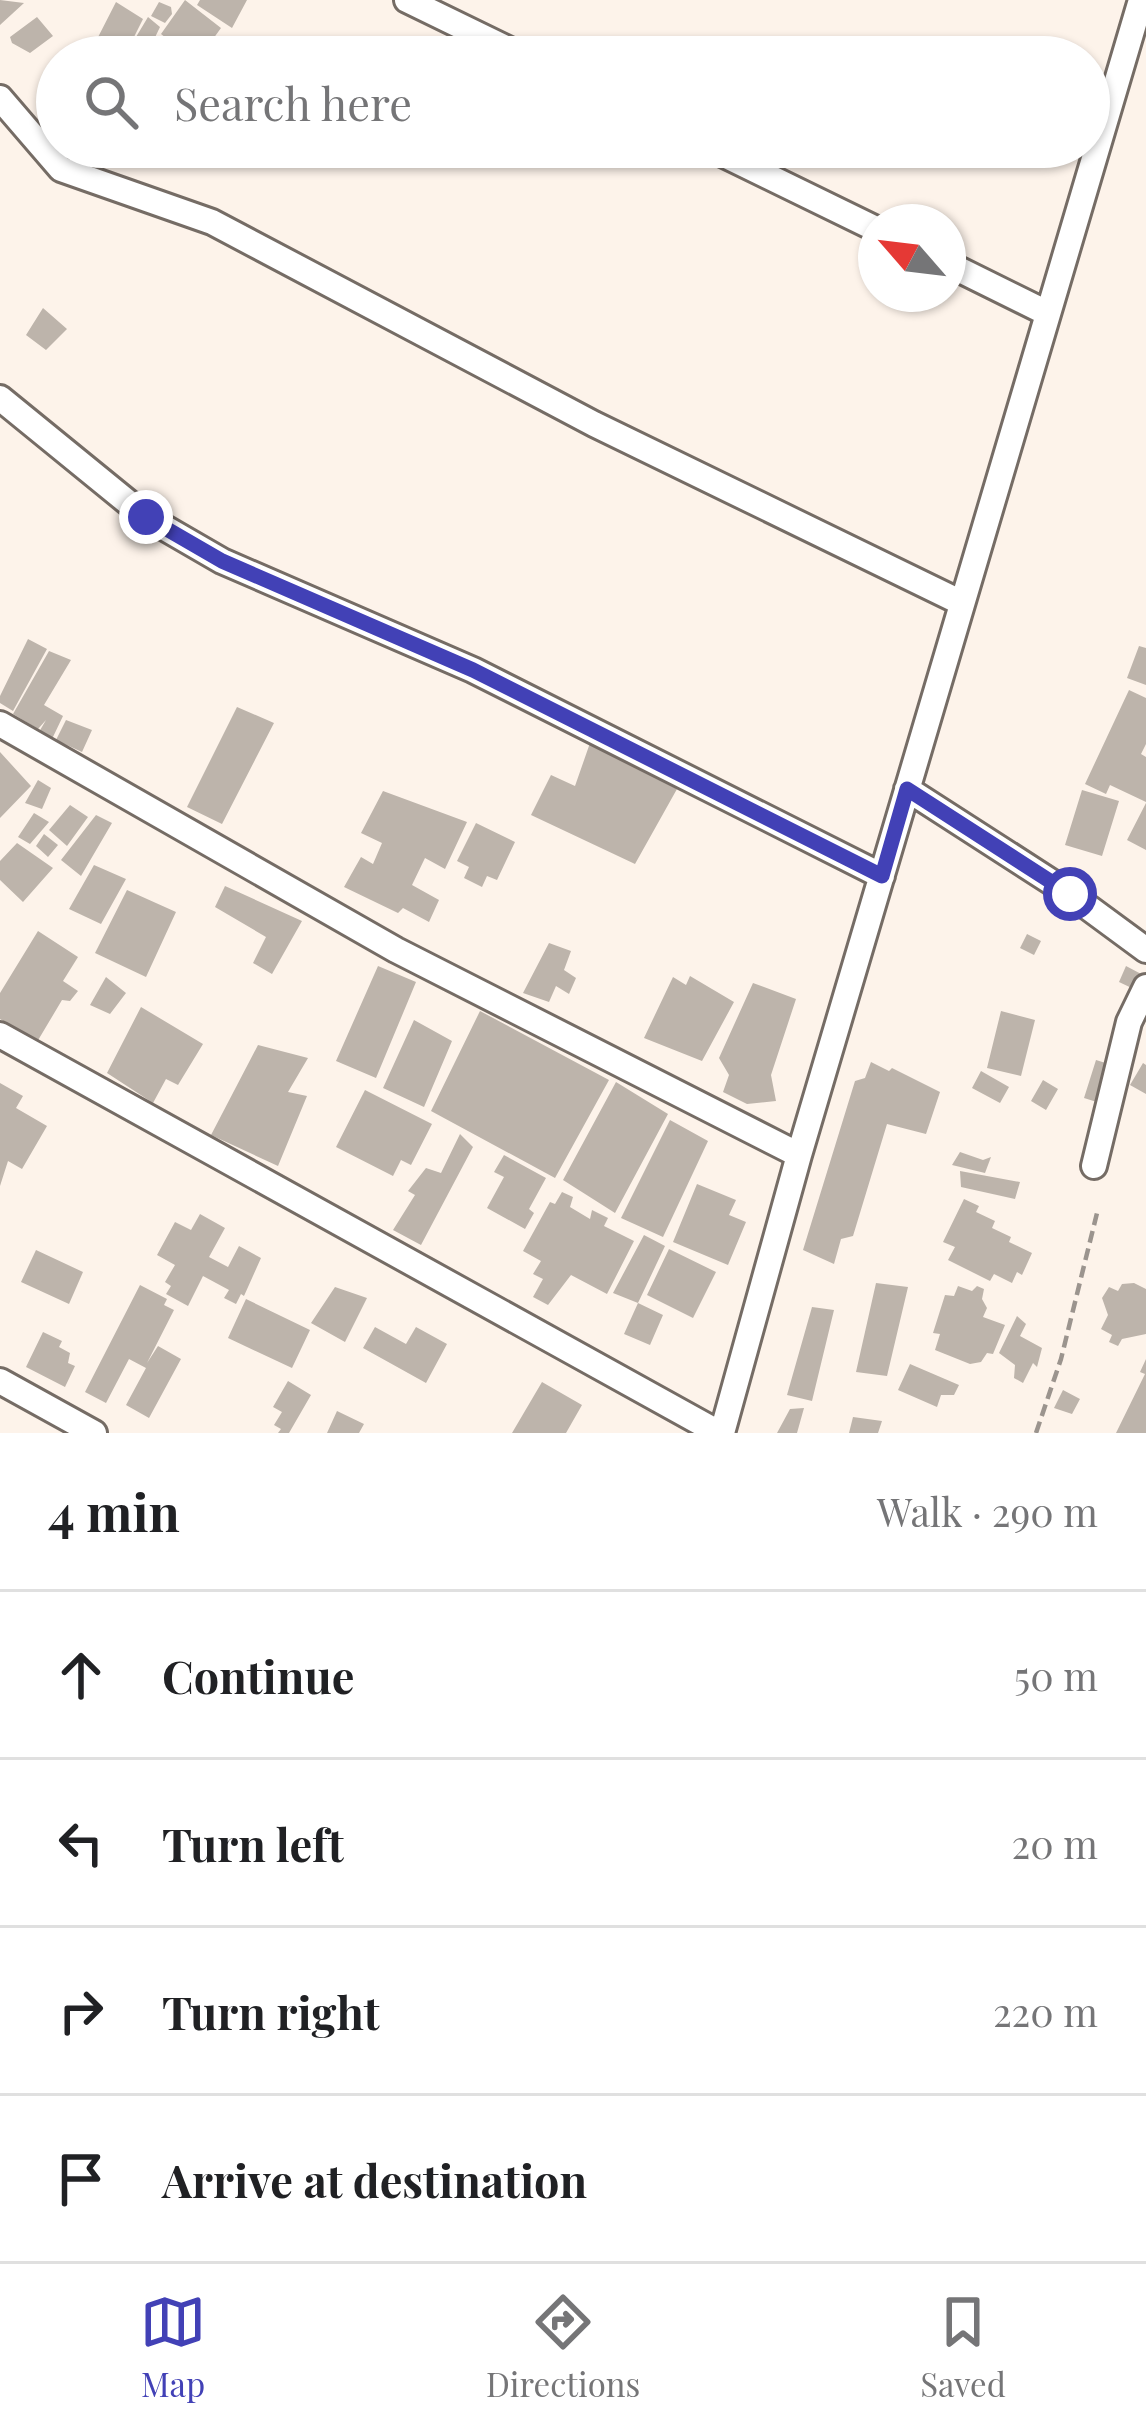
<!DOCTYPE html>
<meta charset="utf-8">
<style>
body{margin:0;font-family:"Playfair Display",serif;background:#f2f2f2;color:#202124}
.compass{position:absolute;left:858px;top:204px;width:108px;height:108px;border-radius:50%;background:#fff;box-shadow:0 3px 9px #0004;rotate:298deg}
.stop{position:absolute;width:36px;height:36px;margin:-27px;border:9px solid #4241b6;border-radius:50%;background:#fff}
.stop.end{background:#4241b6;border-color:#fff;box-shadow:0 3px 12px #0008}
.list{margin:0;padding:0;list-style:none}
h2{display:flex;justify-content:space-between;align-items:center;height:156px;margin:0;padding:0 48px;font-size:51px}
h2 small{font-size:39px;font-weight:400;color:#757577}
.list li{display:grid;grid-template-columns:78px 1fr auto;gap:36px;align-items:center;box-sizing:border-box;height:168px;padding:0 48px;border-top:3px solid #e0e0e0}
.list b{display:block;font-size:45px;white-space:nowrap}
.list em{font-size:39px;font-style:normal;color:#757577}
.icon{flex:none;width:66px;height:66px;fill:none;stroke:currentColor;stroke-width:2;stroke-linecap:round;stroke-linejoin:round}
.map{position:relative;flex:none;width:1146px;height:1433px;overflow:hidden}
.search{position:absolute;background:#fff;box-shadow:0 3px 9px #0004;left:36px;right:36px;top:36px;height:132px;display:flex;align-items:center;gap:30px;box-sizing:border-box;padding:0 42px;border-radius:66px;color:#757577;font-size:45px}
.sheet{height:828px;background:#fff}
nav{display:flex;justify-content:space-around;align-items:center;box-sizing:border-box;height:168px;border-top:3px solid #e0e0e0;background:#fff;font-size:33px;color:#757577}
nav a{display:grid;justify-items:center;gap:6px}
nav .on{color:#4241b6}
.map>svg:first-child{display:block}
.building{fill:#bdb4ab}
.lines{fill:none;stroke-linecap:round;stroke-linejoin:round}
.street-casing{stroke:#756c65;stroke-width:30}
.path{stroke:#9b948e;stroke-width:4.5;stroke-dasharray:12 6;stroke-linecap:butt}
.street{stroke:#fff;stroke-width:24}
.route{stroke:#4241b6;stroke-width:15}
</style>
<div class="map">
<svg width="1146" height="1433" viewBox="0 0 1146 1433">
<rect width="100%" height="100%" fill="#fdf3ea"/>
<path class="building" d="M0,0L24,3L0,25Z
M185,0L221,28L200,57H190L161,34Z
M200,0H247L232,28L197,5Z
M116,2L143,19L134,37L118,57H83L79,52L84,44L93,47Z
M159,2L171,7L172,14L165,23L151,16Z
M37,17L53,36L30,53L12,43L10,37Z
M148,17L160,27L149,50L143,57H124Z
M43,308L67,329L46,350L26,335Z
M28,639L47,649L13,711L0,703V696Z
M1139,646L1146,648V685L1127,678Z
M49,651L71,660L44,705L63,716L52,739L39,732L46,720L38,729L13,714Z
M1129,690L1146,698V744L1141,754L1146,757V802L1110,785L1106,794L1085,784Z
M237,707L274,723L222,824L187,807Z
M66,720L92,730L82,752L56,740Z
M590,743L677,789L635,864L531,815L551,775L575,786Z
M0,752L31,786L0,818Z
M38,780L51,788L42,809L25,803Z
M1082,790L1119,801L1102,856L1065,845Z
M383,791L467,822L445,869L425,858L412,885L439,900L429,922L403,908L398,913L344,887L361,857L373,864L382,843L361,833Z
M1146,803V850L1127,840Z
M70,805L88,817L67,846L49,830Z
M34,813L49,822L30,844L18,837Z
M96,815L112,823L81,876L61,860Z
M476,823L515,842L497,880L487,876L482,887L464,878L469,867L457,861Z
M44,834L58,845L48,857L36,846Z
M17,843L53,868L23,902L0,880V861Z
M94,865L126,879L101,924L69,909Z
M225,886L302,921L272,974L253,963L266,937L215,907Z
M127,890L176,912L146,977L95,953Z
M38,931L78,957L63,981L78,991L70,1001L62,1000L37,1042L0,1019V993Z
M1027,934L1041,941L1034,955L1020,948Z
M549,943L571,951L564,970L576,978L569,994L556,986L549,1002L523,993Z
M378,966L416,982L376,1078L336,1061Z
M1126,966L1145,976L1138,991L1119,982Z
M690,976L734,1002L702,1061L644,1038L673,977L686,985Z
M106,977L126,993L110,1014L90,1005Z
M753,983L796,999L771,1075L776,1101L747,1104L723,1092L729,1075L719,1058Z
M141,1007L203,1044L178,1085L166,1079L153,1103L107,1073Z
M480,1011L609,1080L555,1178L431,1111Z
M1001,1011L1035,1020L1021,1076L987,1068Z
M414,1020L452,1041L424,1107L383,1088Z
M258,1045L308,1058L288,1092L307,1096L278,1166L211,1135Z
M1096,1060L1112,1065L1100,1103L1084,1098Z
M871,1062L889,1071L892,1068L940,1092L926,1134L887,1124L853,1236L841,1239L834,1264L803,1250L855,1081L865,1078Z
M1143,1063L1146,1065V1094L1130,1085Z
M981,1071L1009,1087L1000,1103L972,1088Z
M1043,1080L1058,1089L1046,1110L1031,1101Z
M616,1082L668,1114L615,1213L563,1180Z
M0,1083L23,1096L16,1108L47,1126L22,1169L8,1161L0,1186Z
M365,1090L432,1124L411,1165L401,1160L393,1176L336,1147Z
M670,1120L708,1141L663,1237L621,1218Z
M460,1134L473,1147L421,1245L393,1230L415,1195L408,1191L426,1168L441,1173Z
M960,1152L983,1160L991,1157L985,1173L952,1165Z
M504,1155L546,1178L529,1209L534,1213L525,1229L487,1208L504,1177L494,1172Z
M960,1171L1020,1182L1015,1199L961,1187Z
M697,1184L736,1200L729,1215L746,1222L728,1265L673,1242Z
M562,1192L573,1197L570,1207L590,1219L592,1210L608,1218L604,1226L634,1241L607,1294L571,1275L548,1305L533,1297L543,1279L533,1274L541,1261L523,1251L550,1202L555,1204Z
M964,1199L979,1206L976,1212L995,1221L992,1228L1011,1237L1009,1242L1032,1253L1022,1275L1017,1272L1012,1283L994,1274L990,1281L948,1260L955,1247L943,1242Z
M200,1214L225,1228L209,1257L228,1267L239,1246L261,1258L244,1296L241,1294L236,1304L224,1298L229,1290L203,1276L188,1306L166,1294L171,1286L165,1282L175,1265L157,1255L175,1222L191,1230Z
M644,1235L665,1246L638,1303L613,1293Z
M669,1249L716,1272L693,1318L647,1295Z
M36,1250L83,1272L69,1304L21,1282Z
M876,1283L908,1287L887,1376L856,1372Z
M1134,1283L1146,1289V1334L1122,1339L1118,1346L1109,1342L1112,1335L1101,1329L1108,1315L1102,1298L1109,1287L1118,1291L1122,1284Z
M140,1285L167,1299L164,1305L174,1310L147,1363L158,1346L181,1359L149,1418L126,1405L146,1368L129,1359L106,1403L85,1392Z
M958,1286L972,1291L977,1286L984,1289L982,1299L987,1308L983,1317L1005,1325L993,1354L987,1353L981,1362L970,1364L935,1350L940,1334L933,1333L945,1295L954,1296Z
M335,1287L367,1298L345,1342L311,1323Z
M246,1299L310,1330L292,1368L228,1338Z
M638,1303L663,1315L650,1345L624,1334Z
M812,1307L834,1310L812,1401L787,1395Z
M1017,1316L1026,1324L1020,1336L1042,1348L1037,1367L1033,1363L1023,1383L1014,1378L1015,1365L999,1353Z
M375,1327L406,1344L416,1327L447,1344L426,1383L363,1348Z
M43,1332L62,1341L59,1347L70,1353L68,1363L75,1366L65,1387L26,1367Z
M1146,1359V1433H1116L1145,1374L1140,1372Z
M910,1364L959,1385L954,1395H941L937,1407L898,1390Z
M288,1381L311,1395L289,1433H278L281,1429L274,1425L282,1412L273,1407Z
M542,1382L582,1405L566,1433H512Z
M1063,1390L1080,1399L1072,1414L1054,1408Z
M804,1408L797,1433H777L790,1409Z
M337,1411L364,1424L359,1433H327Z
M853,1417L882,1421L878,1433H849Z"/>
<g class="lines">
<defs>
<path id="street" d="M407,0L524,57
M0,98L61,169L212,222L594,424L962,603
M708,147L876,229
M948,264L1047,313
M0,398L146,517L222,561L473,670L882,876
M0,724L396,950L799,1155
M907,789L1070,894L1146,950
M0,1035L719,1433
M1094,1166L1129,1022L1146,987
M0,1381L94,1433
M722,1433L799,1155L1141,0"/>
</defs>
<use href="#street" class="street-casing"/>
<path class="path" d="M1036,1433L1061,1359L1098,1209"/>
<use href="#street" class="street"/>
</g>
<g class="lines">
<path class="route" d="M146,517L222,561L473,670L882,876L907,789L1070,894"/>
</g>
</svg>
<svg class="compass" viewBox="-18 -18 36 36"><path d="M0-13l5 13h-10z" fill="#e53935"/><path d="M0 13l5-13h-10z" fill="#757577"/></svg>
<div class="stop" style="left:1070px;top:894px"></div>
<div class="stop end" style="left:146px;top:517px"></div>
<div class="search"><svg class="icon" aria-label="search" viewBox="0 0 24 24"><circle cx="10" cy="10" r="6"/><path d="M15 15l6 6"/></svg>Search here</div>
</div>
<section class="sheet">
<h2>4 min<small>Walk · 290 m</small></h2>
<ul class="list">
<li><svg class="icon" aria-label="ahead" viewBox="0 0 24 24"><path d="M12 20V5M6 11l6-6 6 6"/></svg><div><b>Continue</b></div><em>50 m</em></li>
<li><svg class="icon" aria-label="left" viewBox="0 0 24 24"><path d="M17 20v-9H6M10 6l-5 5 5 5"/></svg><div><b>Turn left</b></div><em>20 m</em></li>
<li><svg class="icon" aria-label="right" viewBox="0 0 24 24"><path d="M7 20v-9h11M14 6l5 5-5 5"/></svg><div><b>Turn right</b></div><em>220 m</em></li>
<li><svg class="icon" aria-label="arrive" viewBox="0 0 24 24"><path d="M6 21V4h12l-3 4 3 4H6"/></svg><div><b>Arrive at destination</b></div></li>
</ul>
</section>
<nav>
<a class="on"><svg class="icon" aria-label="map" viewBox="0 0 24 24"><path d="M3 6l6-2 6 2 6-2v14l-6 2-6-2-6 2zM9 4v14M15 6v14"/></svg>Map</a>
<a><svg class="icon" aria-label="directions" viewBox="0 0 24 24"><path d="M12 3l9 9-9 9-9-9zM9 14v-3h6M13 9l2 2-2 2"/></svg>Directions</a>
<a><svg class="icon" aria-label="saved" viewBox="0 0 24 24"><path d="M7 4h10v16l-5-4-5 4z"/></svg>Saved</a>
</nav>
